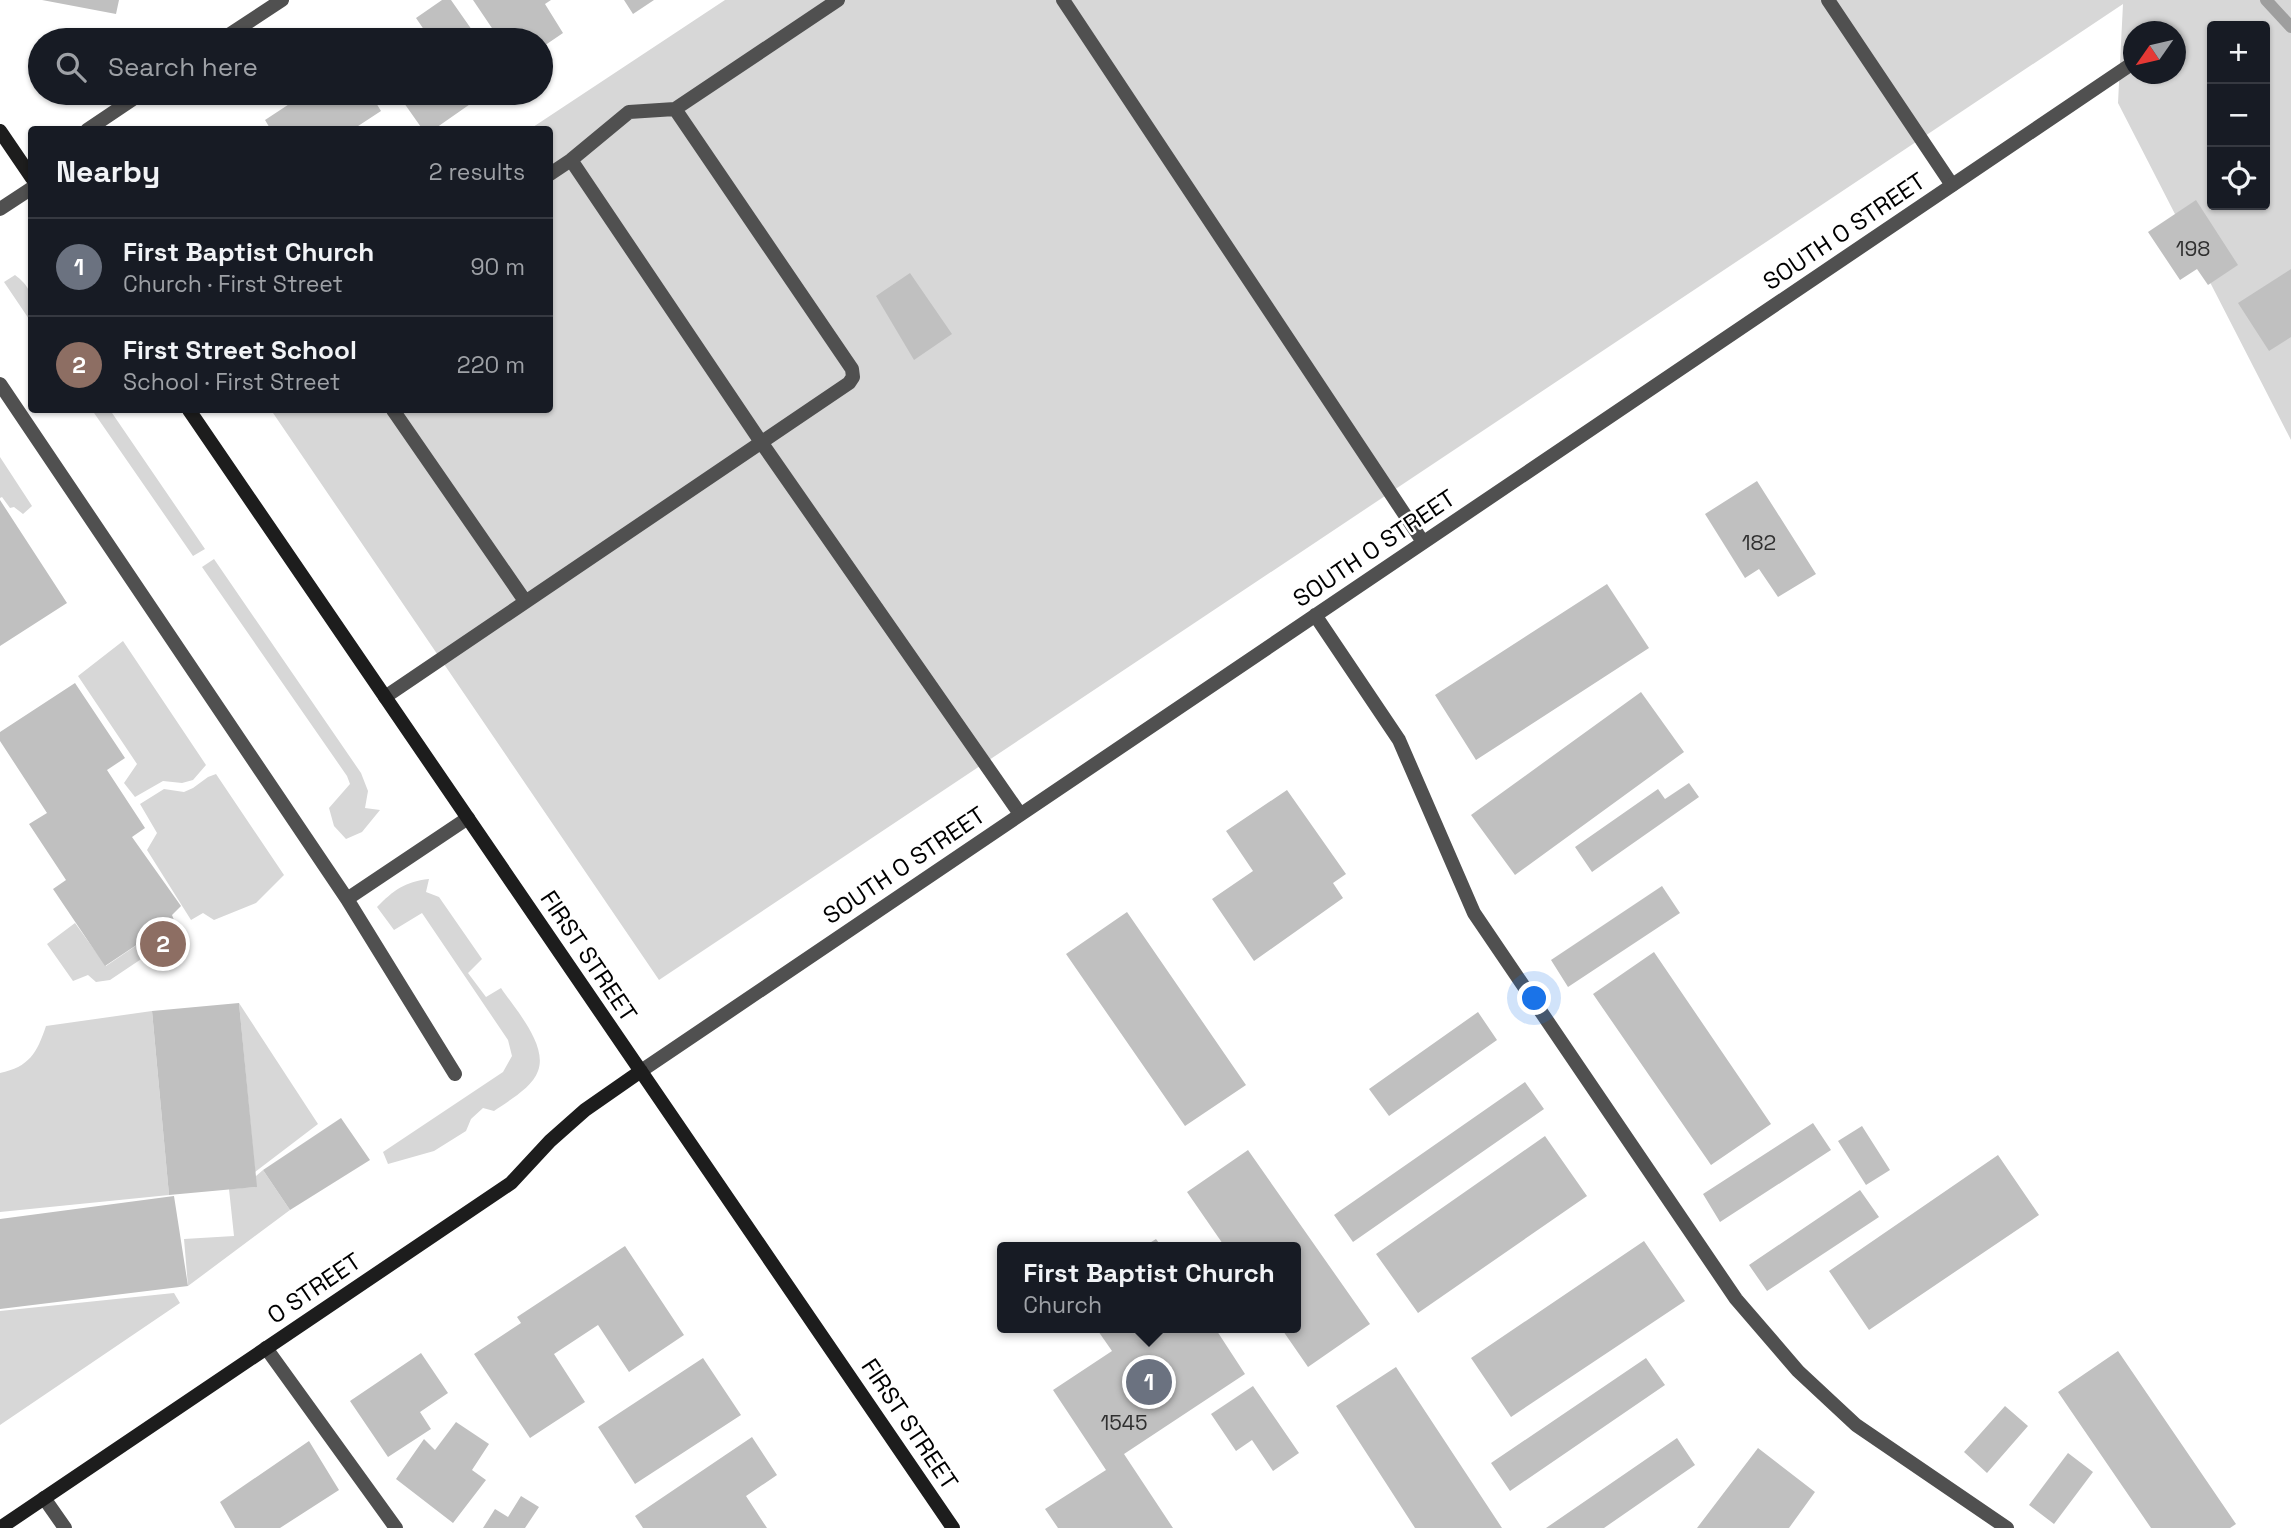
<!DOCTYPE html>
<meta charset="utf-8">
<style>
body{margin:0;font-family:"Space Grotesk",sans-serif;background:#242831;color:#f1f3f6}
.controls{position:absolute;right:21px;top:21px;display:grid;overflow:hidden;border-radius:7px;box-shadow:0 2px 5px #0004}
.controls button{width:63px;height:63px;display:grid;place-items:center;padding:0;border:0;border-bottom:2px solid #363941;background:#171b24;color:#f1f3f6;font:35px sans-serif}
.compass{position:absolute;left:2123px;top:21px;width:63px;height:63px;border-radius:50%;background:#171b24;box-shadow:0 2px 5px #0004;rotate:236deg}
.you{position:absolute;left:1535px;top:999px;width:24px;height:24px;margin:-18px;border:5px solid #fff;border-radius:50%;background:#1a73e8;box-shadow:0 0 0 10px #1a73e833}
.badge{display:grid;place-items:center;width:46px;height:46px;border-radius:50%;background:#858687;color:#fff;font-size:23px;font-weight:700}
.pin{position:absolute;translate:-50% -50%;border:4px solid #fff;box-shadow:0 2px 7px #0006}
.popup{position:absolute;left:997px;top:1242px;width:304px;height:91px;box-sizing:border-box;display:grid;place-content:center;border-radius:7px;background:#171b24;filter:drop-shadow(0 2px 5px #0005);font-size:23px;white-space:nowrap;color:#9ea1a6}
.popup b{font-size:26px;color:#f1f3f6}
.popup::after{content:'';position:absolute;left:50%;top:100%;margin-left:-14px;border:14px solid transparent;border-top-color:#171b24}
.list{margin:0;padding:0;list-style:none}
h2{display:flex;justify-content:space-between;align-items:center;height:91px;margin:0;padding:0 28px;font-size:30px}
h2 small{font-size:23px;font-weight:400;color:#9ea1a6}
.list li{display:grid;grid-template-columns:46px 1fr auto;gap:21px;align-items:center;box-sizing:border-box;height:98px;padding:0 28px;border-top:2px solid #363941}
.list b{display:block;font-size:26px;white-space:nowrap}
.list p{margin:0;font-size:23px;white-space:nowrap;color:#9ea1a6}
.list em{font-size:23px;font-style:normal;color:#9ea1a6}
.icon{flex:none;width:38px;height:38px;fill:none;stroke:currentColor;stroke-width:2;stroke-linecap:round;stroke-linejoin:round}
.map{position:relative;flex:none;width:2291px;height:1528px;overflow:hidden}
.search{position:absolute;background:#171b24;box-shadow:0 2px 5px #0004;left:28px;top:28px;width:525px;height:77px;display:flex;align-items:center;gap:18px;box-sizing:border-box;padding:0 24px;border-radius:38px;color:#9ea1a6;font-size:26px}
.panel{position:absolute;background:#171b24;box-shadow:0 2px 5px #0004;left:28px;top:126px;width:525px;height:287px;border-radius:7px}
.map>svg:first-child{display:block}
.green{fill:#d7d7d7;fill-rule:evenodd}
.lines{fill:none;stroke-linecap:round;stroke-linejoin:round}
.stream{stroke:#9e9e9e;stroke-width:12}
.building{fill:#c0c0c0}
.lane{stroke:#505050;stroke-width:14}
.street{stroke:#505050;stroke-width:14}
.secondary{stroke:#1d1d1d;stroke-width:14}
.labels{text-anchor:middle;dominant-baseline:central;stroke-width:5;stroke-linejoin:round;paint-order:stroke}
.number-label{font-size:21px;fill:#303030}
.street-label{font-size:24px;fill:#000;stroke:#fff}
</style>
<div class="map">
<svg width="2291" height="1528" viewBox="0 0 2291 1528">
<rect width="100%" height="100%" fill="#fff"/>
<path class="green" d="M725,0H2291V440L2118,103L2123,4L659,980L271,410H550V130L530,129ZM2212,26H2265V205H2212ZM2134,32H2176V74H2134Z
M15,275C34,289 32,300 31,322L4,282Z
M92,410H110L205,549L193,556Z
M0,457L32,506L23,514L14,507L10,508L2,497L0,498Z
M214,559L361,773L368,791L365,808L380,810L362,832L346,839L334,826L329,808L350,784L347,776L202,567Z
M123,641L206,765L193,780L182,783L163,781L135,797L124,783L137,764L78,676Z
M216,774L284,875L256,903L214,920L203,913L191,920L147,850L157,833L140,804L164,789L184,792L193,788L208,777Z
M429,879L426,892L439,897L482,959L468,973L486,997L501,988C515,1009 548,1045 538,1071C532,1088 508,1101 494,1111L483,1108L471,1119L466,1131L434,1151L388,1164L383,1152L503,1072L512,1056L508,1040L422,913L394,930L377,907C394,890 404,882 429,879Z
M174,920L181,928L180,933L110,980L96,982L88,975L73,981L47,944L75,923L106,966Z
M239,1003L318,1124L255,1172Z
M152,1011L169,1195L0,1212V1073C29,1067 37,1053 46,1026Z
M263,1170L290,1210L188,1286L184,1239L234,1236L229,1189L256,1187V1176Z
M174,1293L180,1303L0,1425V1311Z"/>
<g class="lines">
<path class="stream" d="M2266,0L2291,27"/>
</g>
<path class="building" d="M42,0H119L116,14Z
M442,0H451L479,40H431L416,18Z
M473,0H551L545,4L563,33L541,48V40H500Z
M624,0H654L633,14Z
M306,93H370L381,111L352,130H271L265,120Z
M397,93H486L433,130H423Z
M2196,200L2238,265L2208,285L2197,269L2180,280L2148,232Z
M2291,269V337L2269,351L2238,303Z
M910,273L952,334L914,360L876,296Z
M1757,481L1816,574L1778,597L1759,569L1745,578L1705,514Z
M0,500L67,603L0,646Z
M1607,584L1649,648L1476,760L1435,695Z
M75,683L125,758L107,770L145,828L132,837L181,906L172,915L174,920L105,966L53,889L66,880L29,824L47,813L0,741V732Z
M1641,692L1684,752L1515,875L1471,815Z
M1689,783L1699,797L1592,872L1575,847L1658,789L1665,799Z
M1287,790L1346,874L1333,883L1343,898L1254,961L1212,899L1253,871L1226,831Z
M1662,886L1680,913L1568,987L1551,960Z
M1127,912L1246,1085L1185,1126L1066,954Z
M1654,952L1771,1124L1711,1165L1593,994Z
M239,1003L257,1187L169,1195L152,1011Z
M1478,1012L1497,1040L1389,1116L1369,1089Z
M1525,1082L1544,1109L1353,1242L1334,1215Z
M341,1118L370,1160L290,1210L263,1170Z
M1813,1123L1831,1150L1720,1222L1703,1194Z
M1862,1126L1890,1170L1866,1185L1838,1141Z
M1545,1136L1587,1196L1418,1313L1376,1254Z
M1248,1150L1370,1324L1308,1367L1281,1328H1296V1247H1225L1187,1192Z
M1998,1155L2039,1215L1869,1330L1829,1271Z
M1860,1190L1879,1217L1767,1291L1749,1265Z
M174,1196L188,1286L0,1309V1219Z
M1156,1239L1162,1247H1143Z
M1644,1241L1685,1301L1511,1417L1471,1358Z
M625,1246L684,1335L629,1372L598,1325L554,1354L585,1402L530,1438L474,1354L521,1323L517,1317Z
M1096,1328H1215L1245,1374L1124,1454L1173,1528H1058L1045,1509L1106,1470L1053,1390L1112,1351Z
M2118,1351L2236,1524L2230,1528H2151L2058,1392Z
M421,1353L448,1393L420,1412L431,1429L388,1457L350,1401Z
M703,1358L741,1415L635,1484L598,1427Z
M1646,1358L1665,1385L1510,1491L1491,1463Z
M1396,1367L1502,1528H1415L1336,1406Z
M1253,1386L1299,1453L1273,1471L1252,1440L1236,1451L1211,1414Z
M2005,1406L2028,1426L1987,1473L1964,1452Z
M456,1422L489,1444L472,1470L486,1480L453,1523L396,1479L424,1439L435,1450Z
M752,1437L777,1475L746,1496L767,1528H643L635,1516Z
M1677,1438L1695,1465L1604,1528H1546Z
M309,1441L339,1490L280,1528H235L220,1502Z
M1758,1448L1815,1492L1789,1528H1697Z
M2068,1453L2093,1472L2054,1524L2029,1505Z
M521,1496L539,1507L525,1528H483L495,1509L508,1517Z"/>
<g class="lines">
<path class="lane" d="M1063,0L1423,542
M1828,0L1952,185
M571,160L761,442L1020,814
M550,174L571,160L629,112L675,109L838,0
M0,209L32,188
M0,384L347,899L468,818
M393,410L525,601
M385,697L849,383L853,377L852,369L675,109
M347,899L455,1074"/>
<path class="street" d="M221,40L282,0
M87,130L142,93
M1315,615L1399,740L1474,913L1736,1299L1798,1371L1856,1425L2007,1528
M641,1071L2133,63
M266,1348L396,1528
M44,1498L65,1528"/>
<path class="secondary" d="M0,131L32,178
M189,410L953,1528
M0,1528L511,1183L550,1141L585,1110L641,1071"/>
</g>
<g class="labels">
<g class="number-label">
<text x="2193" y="248">198</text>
<text x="1759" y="542">182</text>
<text x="1124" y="1422">1545</text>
</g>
<g class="street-label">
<text transform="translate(1844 231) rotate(-34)">SOUTH O STREET</text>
<text transform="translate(1374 548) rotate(-34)">SOUTH O STREET</text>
<text transform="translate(904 865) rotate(-34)">SOUTH O STREET</text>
<text transform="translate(589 956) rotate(56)">FIRST STREET</text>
<text transform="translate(314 1288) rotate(-34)">O STREET</text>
<text transform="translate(910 1424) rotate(56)">FIRST STREET</text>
</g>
</g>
</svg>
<div class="controls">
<button>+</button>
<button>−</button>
<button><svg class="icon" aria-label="locate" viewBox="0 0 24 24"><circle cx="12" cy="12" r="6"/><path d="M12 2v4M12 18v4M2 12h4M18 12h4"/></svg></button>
</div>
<svg class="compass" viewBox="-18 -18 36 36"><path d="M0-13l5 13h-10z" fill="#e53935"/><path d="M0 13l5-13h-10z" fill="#9ea1a6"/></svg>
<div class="you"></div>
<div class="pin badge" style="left:1149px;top:1382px;background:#6b7280">1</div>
<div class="popup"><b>First Baptist Church</b>Church</div>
<div class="pin badge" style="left:163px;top:944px;background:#8d6e63">2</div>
<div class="search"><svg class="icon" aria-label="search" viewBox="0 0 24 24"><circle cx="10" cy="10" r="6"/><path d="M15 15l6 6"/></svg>Search here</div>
<section class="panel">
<h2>Nearby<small>2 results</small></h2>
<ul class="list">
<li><span class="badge" style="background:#6b7280">1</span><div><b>First Baptist Church</b><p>Church · First Street</p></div><em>90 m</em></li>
<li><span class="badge" style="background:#8d6e63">2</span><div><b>First Street School</b><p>School · First Street</p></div><em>220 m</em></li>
</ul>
</section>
</div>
